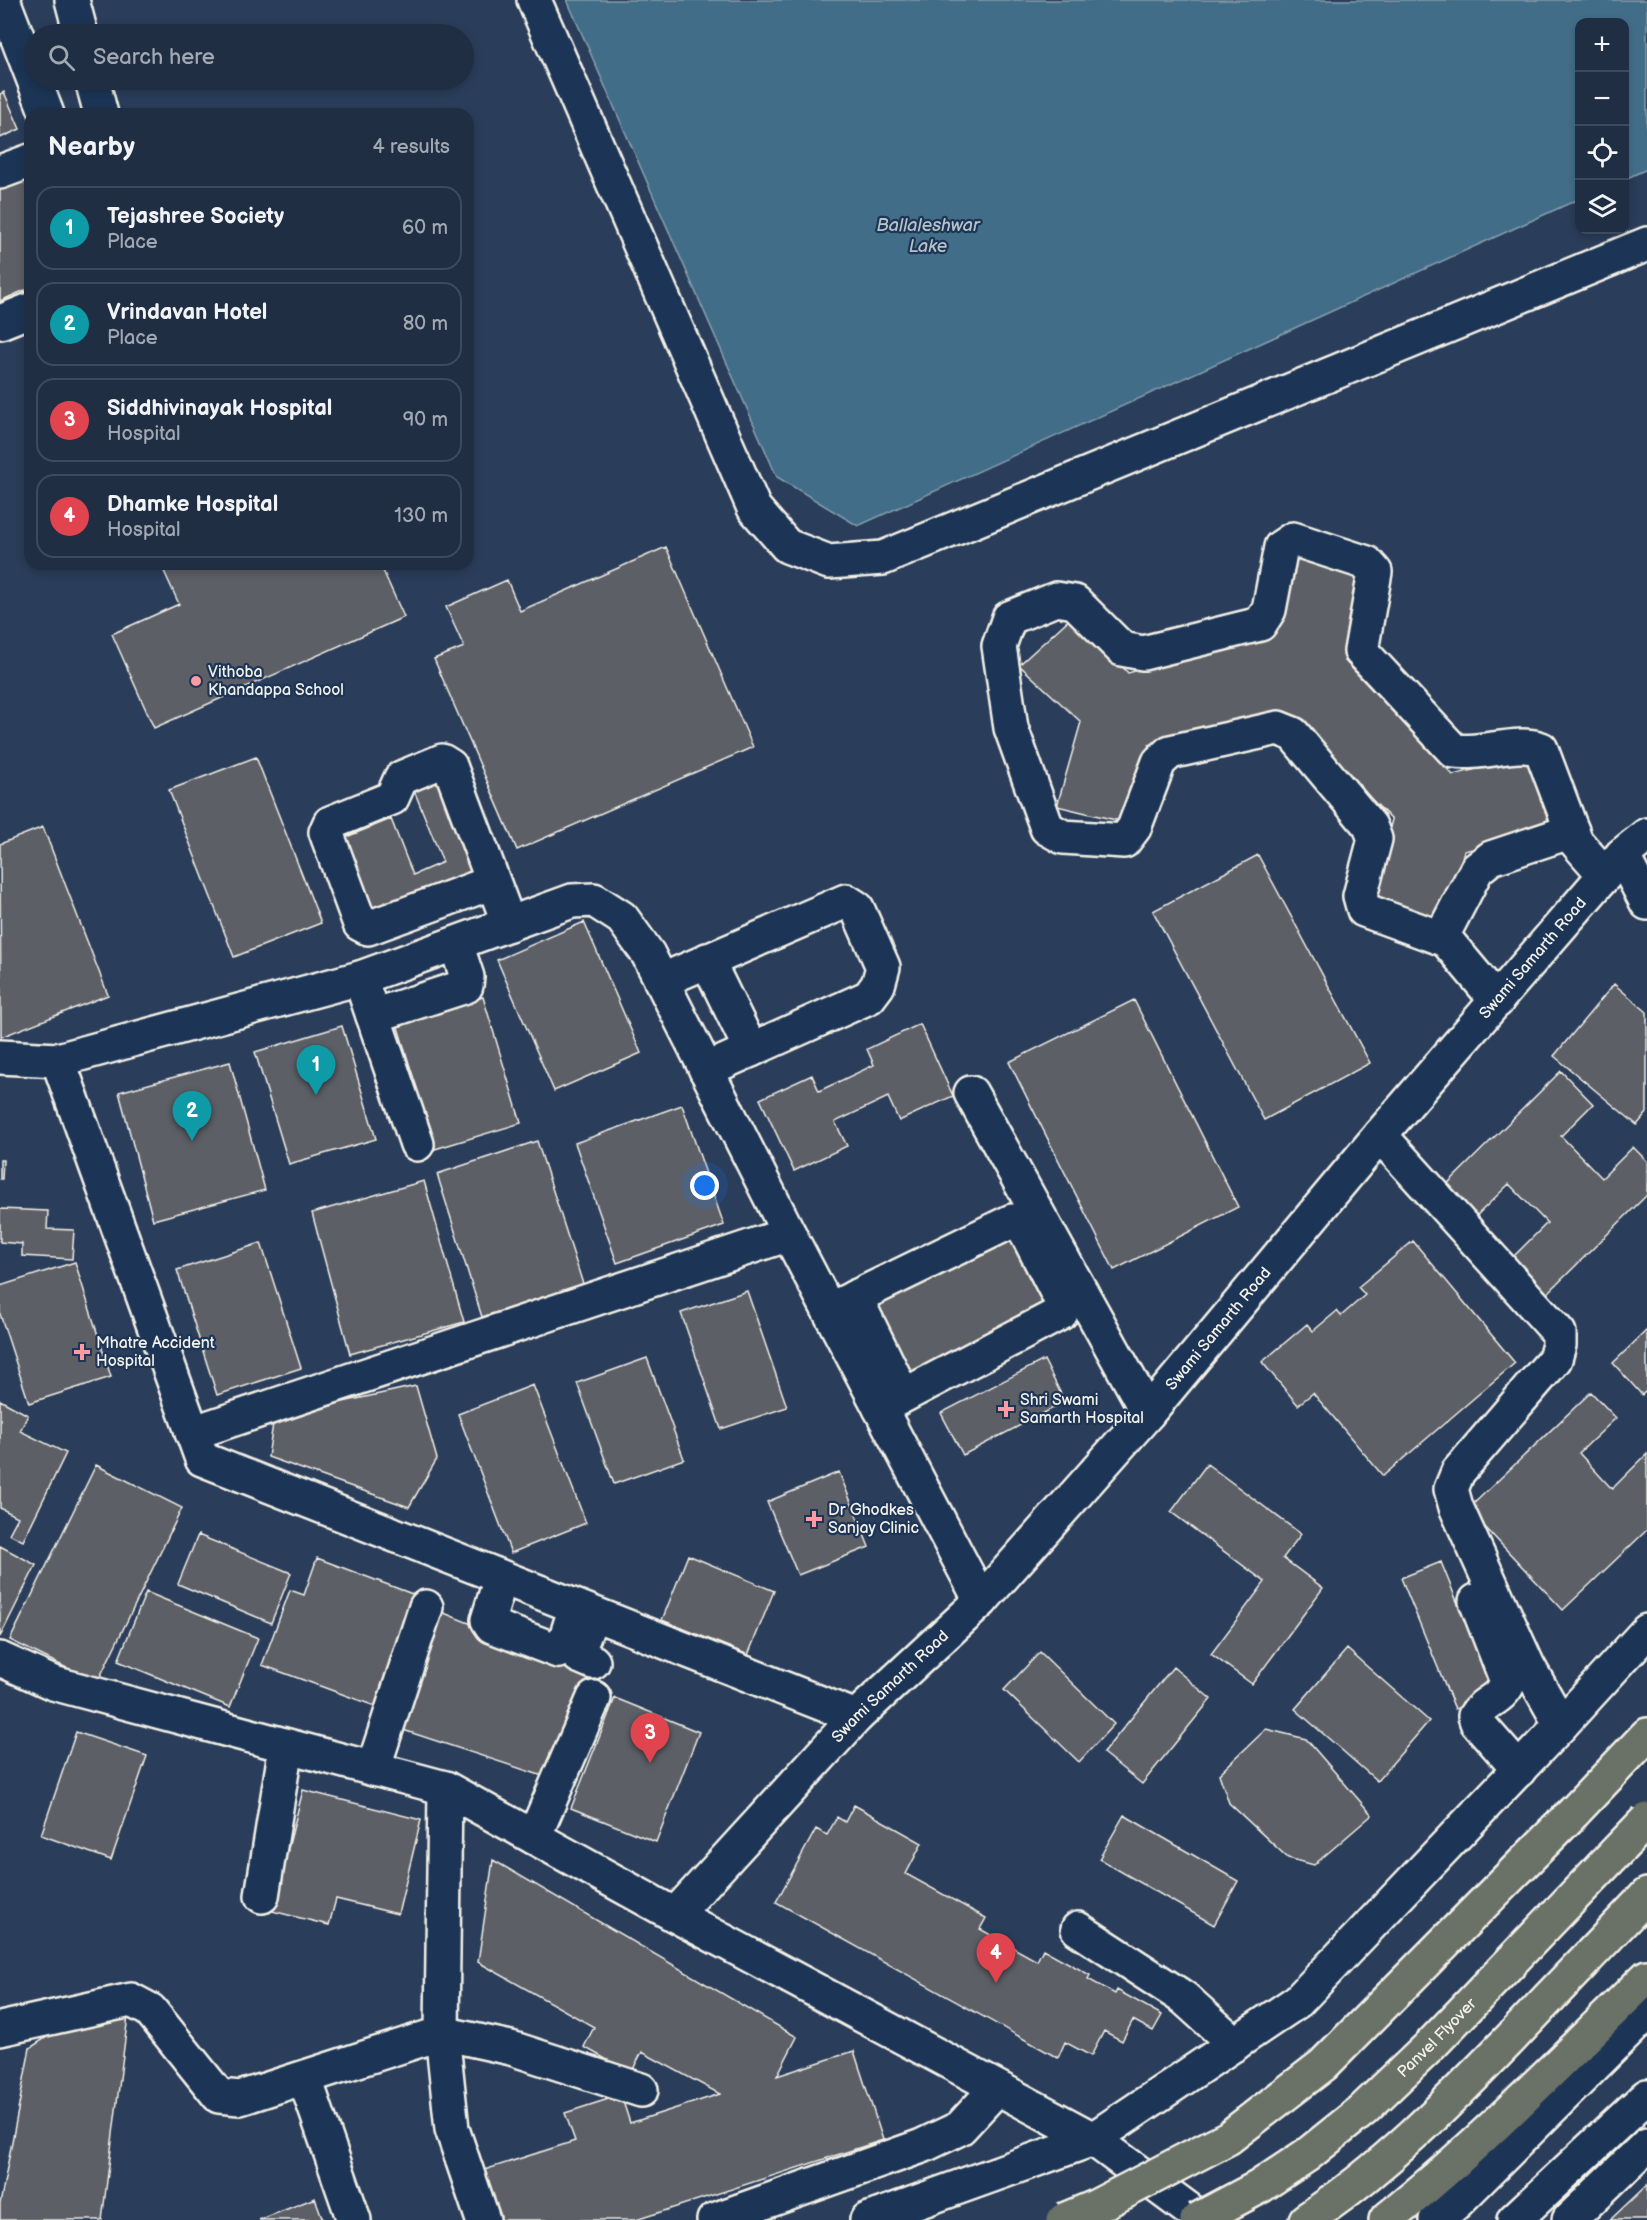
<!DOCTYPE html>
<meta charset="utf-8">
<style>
body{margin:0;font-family:"Balsamiq Sans",sans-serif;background:#28364b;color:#f1f3f6}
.controls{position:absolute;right:18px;top:18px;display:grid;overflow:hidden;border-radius:12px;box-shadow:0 3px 9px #0003}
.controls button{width:54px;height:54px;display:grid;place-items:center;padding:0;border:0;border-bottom:2px solid #3d4a5d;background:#202e44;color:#f1f3f6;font:30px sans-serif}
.you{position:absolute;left:705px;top:1186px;width:21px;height:21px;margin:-15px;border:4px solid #fff;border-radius:50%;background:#1a73e8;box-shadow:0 0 0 9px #1a73e833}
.badge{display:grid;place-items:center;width:39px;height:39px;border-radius:50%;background:#ff9aa2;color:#fff;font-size:20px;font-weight:700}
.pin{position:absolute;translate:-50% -50px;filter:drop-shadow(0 2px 3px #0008)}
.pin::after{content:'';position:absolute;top:32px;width:21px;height:18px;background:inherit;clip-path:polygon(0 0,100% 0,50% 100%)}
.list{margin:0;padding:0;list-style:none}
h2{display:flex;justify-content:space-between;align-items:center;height:78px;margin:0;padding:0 24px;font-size:26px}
h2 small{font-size:20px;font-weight:400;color:#a2a8b2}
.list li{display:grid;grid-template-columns:39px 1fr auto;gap:18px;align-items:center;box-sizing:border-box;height:84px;margin:0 12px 12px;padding:0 12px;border:2px solid #3d4a5d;border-radius:18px}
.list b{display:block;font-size:22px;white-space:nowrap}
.list p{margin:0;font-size:20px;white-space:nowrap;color:#a2a8b2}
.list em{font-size:20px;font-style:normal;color:#a2a8b2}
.icon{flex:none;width:33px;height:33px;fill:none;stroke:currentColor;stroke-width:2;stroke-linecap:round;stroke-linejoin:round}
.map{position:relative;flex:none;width:1647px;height:2220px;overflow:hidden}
.search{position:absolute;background:#202e44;box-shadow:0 3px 9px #0003;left:24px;top:24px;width:450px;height:66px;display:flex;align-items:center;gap:15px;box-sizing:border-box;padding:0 21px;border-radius:33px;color:#a2a8b2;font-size:22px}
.panel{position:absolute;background:#202e44;box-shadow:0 3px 9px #0003;left:24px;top:108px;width:450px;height:462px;border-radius:18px}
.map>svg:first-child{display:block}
.water{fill:#426d89;stroke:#89a2af;stroke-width:1.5}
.building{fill:#5c5e66;stroke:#f4f1e8;stroke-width:1.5}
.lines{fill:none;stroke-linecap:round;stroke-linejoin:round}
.minor-casing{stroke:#f4f1e8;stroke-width:38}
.highway-casing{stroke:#f4f1e8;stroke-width:38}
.minor{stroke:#1d3557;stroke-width:33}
.highway{stroke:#6a7166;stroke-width:33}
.highway-bridge-casing{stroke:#f4f1e8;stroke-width:38;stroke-linecap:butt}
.highway-bridge{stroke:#6a7166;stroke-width:33}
.poi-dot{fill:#ff9aa2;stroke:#1d3557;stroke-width:2}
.labels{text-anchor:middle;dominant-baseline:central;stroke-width:4.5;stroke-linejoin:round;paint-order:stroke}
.poi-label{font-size:16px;fill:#f4f1e8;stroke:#1d3557;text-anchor:start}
.street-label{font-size:16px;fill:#f4f1e8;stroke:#1d3557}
.water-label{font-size:18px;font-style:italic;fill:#b6c3c7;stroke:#1d3557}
</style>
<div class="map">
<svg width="1647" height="2220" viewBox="0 0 1647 2220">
<rect width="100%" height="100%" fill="#2a3d5a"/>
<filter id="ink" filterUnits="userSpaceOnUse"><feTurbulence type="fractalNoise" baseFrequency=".0167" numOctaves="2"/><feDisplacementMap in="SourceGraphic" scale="12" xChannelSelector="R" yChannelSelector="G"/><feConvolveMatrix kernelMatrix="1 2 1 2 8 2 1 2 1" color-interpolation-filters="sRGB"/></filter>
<g filter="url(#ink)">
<path class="water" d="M567,0H1647V169L1625,179L1624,22H1580L1579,199L858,526L777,477Z"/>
<path class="building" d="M4,92L20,129L0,138V94Z
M30,171V302L25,290L0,301V176Z
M666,547L753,747L517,850L434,659L464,647L446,607L507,580L520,611Z
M1290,554L1364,572L1345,661L1453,775L1533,755L1551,829L1464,851L1442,925L1368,903L1392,820L1289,715L1149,745L1124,822L1057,806L1081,722L1019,665L1076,613L1128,673L1273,634Z
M175,564H380L404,617L154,728L112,634L179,604L163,569Z
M256,757L321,923L234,957L169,790Z
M443,771L485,876L366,923L334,842L391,819L413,875L443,862L411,783Z
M43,827L108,995L1,1037L0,844Z
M1258,855L1370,1063L1264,1120L1153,911Z
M584,922L641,1053L554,1091L497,960Z
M1614,984L1647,1012V1113L1637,1125L1554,1056Z
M483,997L521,1123L435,1149L397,1024Z
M1134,1000L1238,1207L1114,1270L1009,1062Z
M920,1024L953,1096L899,1121L888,1097L835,1122L847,1146L794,1171L760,1099L812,1075L819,1091L874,1065L867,1049Z
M342,1026L376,1139L289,1164L255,1052Z
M230,1062L265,1190L153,1220L119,1092Z
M1561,1071L1593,1104L1561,1136L1602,1178L1633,1147L1647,1161V1195L1544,1297L1509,1261L1547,1223L1509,1184L1470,1222L1440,1191Z
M682,1105L724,1225L617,1263L575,1143Z
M537,1141L583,1284L482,1317L437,1174Z
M0,1160H3L2,1179H0Z
M424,1181L464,1322L350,1354L312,1213Z
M0,1209L48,1211L47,1229L74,1230L72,1259L22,1256V1244L0,1242Z
M1015,1228L1057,1309L905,1385L867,1301Z
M1413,1241L1515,1363L1383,1476L1313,1393L1298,1405L1262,1362L1307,1324L1313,1331L1337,1311L1341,1316L1365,1295L1358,1287Z
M261,1243L301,1368L217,1395L177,1270Z
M75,1262L111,1377L29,1403L0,1314V1286Z
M747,1291L787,1407L721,1429L681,1313Z
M1647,1330V1390L1642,1395L1613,1363Z
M647,1358L684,1459L614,1484L577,1383Z
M1044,1360L1065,1402L963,1455L941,1413Z
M533,1385L586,1523L511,1553L458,1414Z
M416,1386L437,1459L409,1507L268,1457L274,1417Z
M1591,1392L1616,1418L1579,1453L1612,1489L1647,1454V1530L1563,1610L1468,1509Z
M0,1400L28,1415L20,1431L66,1453L23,1541L9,1534L18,1517L0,1508Z
M1207,1464L1301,1534L1283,1558L1323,1588L1252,1684L1211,1654L1265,1582L1171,1512Z
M96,1465L182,1508L97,1683L10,1640Z
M839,1472L869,1547L798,1575L767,1502Z
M198,1535L291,1573L271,1623L178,1584Z
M0,1546L36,1565L0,1637Z
M688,1555L774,1591L748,1655L662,1620Z
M317,1558L415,1595L375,1706L262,1665L290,1590L304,1595Z
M1441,1562L1494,1693L1455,1709L1401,1578Z
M146,1592L258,1638L230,1707L118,1661Z
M434,1609L599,1675L552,1779L394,1727Z
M1347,1649L1429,1721L1377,1781L1295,1709Z
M1040,1652L1114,1724L1079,1762L1004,1690Z
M1173,1667L1211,1699L1142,1784L1103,1753Z
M615,1698L699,1732L656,1842L571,1808Z
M1266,1729L1306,1739L1372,1815L1314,1865L1288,1858L1229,1803L1219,1774Z
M76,1732L147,1756L111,1860L41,1835Z
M303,1790L421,1820L398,1914L336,1899L329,1925L272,1911Z
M854,1805L922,1843L906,1874L986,1918L980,1929L1037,1961L1043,1949L1090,1975L1088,1979L1115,1994L1117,1990L1162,2015L1153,2031L1133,2020L1122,2041L1104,2031L1091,2056L1065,2042L1058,2058L776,1902L816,1829L827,1835L837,1817L845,1822Z
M1124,1815L1238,1881L1214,1925L1099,1859Z
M493,1860L797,2037L777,2076L854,2051L883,2140L636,2220H494L478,2172L575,2141L565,2113L621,2095L630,2123L720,2094L642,2052L631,2073L584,2047L594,2027L478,1962Z
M128,2016L102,2220H0V2204L30,2048L73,2020Z
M1647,2185V2220H1610Z
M315,2198L323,2220H259Z"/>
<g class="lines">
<defs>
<g id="minor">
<path d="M3,0L47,114"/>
<path d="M72,0L81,34"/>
<path d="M534,0L754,508L787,546L829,562L883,558L1647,244"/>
<path d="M92,80L101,114"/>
<path d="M0,172L30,161"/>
<path d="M0,322L30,310"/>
<path d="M1622,855L1647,903"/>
<path d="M493,882L368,928L360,924L326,832L330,823L392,798L401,778L442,761L450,766L509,924"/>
<path d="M1441,938L1477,869L1491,858L1572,831"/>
<path d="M707,960L751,1050"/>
<path d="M360,978L417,1144"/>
<path d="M661,981L846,901L857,908L883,967L878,985L869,997L706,1070"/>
<path d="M1497,1001L1446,940L1364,910L1360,896L1375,839L1370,826L1293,734L1278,728L1170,752L1159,762L1134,828L1124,841L1063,837L1047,828L1011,728L999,646L1009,618L1056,599L1075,602L1122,649L1143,653L1260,624L1269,610L1281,547L1293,539L1367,563L1375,572L1361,651L1454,751C1482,755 1517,740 1541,749L1576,842L1605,875"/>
<path d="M373,1016L466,986L467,977L456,944"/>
<path d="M0,1057L58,1060L360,978L572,901L594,900L622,918L648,954L789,1234L981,1601"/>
<path d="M58,1060L202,1459L856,1717"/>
<path d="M971,1093L1148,1413"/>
<path d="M1380,1135L1559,1333V1345L1555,1359L1458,1472L1451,1489L1456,1507L1528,1666L1561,1725"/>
<path d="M855,1297L903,1395"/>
<path d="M829,1310L1012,1221L1021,1222L1063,1304L1061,1313L880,1408"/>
<path d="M192,1433L789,1234"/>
<path d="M501,1578L488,1620L492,1626L558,1651L563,1647L576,1607"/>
<path d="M1476,1601L1508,1684C1501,1699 1483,1702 1475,1716L1477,1722L1519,1770"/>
<path d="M591,1618L578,1651L579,1656L593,1662"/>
<path d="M0,1659L53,1683L445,1788L675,1915L1093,2139L1203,2220"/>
<path d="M373,1769L426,1607"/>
<path d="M445,1788L442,2033L452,2129L483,2220"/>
<path d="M534,1837L594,1698"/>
<path d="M262,1896L286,1746"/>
<path id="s1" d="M675,1915L856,1717L981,1601L1148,1413L1380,1135L1622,855L1647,835"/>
<path d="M1078,1929L1184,1998L1235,2044"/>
<path d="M0,2029L131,2000L150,2010L219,2096L240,2098L442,2033L511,2048L641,2090"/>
<path d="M305,2079L354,2220"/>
<path d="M714,2220L922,2146L960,2128L997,2088"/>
<path d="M867,2220L1093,2139L1298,2001L1561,1725L1647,1631"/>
<path d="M1436,2220L1457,2202L1647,2013"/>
<path d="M1514,2220L1647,2096"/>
<path d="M1569,2220L1647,2145"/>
</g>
<path id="highway" d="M1574,1812L1647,1735
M1306,2220C1383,2169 1447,2104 1511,2038C1556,1990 1602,1943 1647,1895
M1386,2220C1479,2146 1562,2060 1647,1977"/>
</defs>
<use href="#minor" class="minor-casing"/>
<use href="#highway" class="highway-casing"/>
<use href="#minor" class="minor"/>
<use href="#highway" class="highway"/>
<defs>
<g id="highway-bridge">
<path d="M1064,2220L1093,2208L1228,2138L1323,2065L1574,1812"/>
<path id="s2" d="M1197,2220L1259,2187L1307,2155L1363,2110L1429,2047L1647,1820"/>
</g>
</defs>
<use href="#highway-bridge" class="highway-bridge-casing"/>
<use href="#highway-bridge" class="highway-bridge"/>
</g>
</g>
<g class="poi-dot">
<circle cx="196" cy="681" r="6"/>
<path d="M79 1343h6v6h6v6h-6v6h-6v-6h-6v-6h6z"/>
<path d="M1003 1400h6v6h6v6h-6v6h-6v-6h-6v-6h6z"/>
<path d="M811 1510h6v6h6v6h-6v6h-6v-6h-6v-6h6z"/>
</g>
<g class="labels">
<g class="poi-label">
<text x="208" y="672">Vithoba<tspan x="208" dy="18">Khandappa School</tspan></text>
<text x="96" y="1343">Mhatre Accident<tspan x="96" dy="18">Hospital</tspan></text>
<text x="1020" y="1400">Shri Swami<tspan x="1020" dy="18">Samarth Hospital</tspan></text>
<text x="828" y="1510">Dr Ghodkes<tspan x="828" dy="18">Sanjay Clinic</tspan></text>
</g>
<g class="street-label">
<text stroke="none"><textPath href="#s1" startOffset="1286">Swami Samarth Road</textPath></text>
<text stroke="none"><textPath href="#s1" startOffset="800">Swami Samarth Road</textPath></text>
<text stroke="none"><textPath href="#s1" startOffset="314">Swami Samarth Road</textPath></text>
<text stroke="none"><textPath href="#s2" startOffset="303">Panvel Flyover</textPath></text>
</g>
<g class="water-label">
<text x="928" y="225">Ballaleshwar<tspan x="928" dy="21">Lake</tspan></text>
</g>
</g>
</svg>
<div class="controls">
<button>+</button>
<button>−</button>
<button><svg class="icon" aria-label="locate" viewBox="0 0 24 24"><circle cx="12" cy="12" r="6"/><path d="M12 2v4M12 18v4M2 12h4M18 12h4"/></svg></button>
<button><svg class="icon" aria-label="layers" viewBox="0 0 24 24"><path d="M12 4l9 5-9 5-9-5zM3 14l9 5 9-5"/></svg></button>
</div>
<div class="you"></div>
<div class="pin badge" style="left:316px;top:1095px;background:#0f9aa8">1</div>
<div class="pin badge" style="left:192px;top:1141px;background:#0f9aa8">2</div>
<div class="pin badge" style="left:650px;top:1763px;background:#e0444e">3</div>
<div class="pin badge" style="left:996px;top:1983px;background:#e0444e">4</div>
<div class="search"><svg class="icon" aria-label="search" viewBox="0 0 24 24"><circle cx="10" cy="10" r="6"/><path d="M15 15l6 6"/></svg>Search here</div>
<section class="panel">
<h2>Nearby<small>4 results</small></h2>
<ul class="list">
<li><span class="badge" style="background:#0f9aa8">1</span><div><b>Tejashree Society</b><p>Place</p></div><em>60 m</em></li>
<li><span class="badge" style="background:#0f9aa8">2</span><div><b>Vrindavan Hotel</b><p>Place</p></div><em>80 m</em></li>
<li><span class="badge" style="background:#e0444e">3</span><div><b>Siddhivinayak Hospital</b><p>Hospital</p></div><em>90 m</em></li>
<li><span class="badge" style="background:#e0444e">4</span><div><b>Dhamke Hospital</b><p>Hospital</p></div><em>130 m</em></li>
</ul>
</section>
</div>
